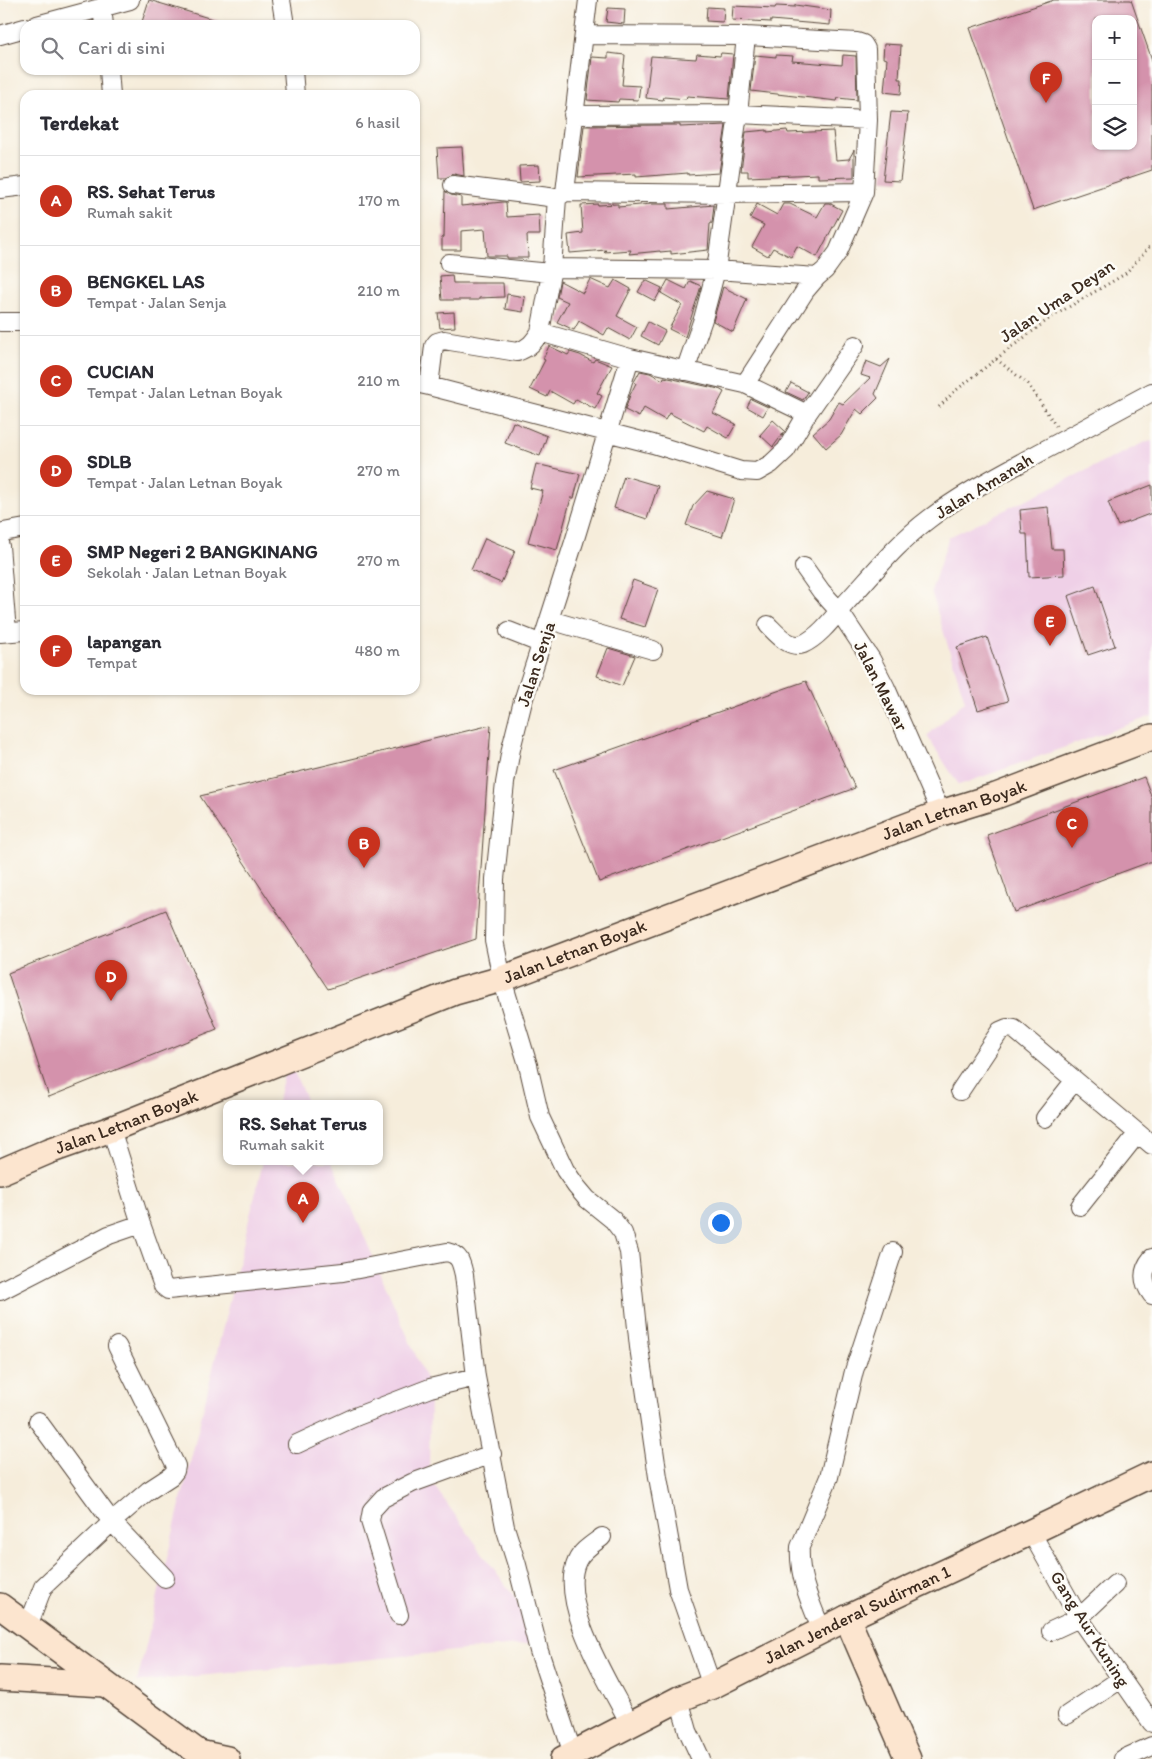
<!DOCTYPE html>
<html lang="id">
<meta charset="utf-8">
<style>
body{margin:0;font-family:Itim,sans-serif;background:#f2f2f3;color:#2b2b33}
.controls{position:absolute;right:15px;top:15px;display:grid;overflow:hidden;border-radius:10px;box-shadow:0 1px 4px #0004}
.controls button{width:45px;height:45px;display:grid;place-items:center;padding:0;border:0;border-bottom:1px solid #e1e1e2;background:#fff;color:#2b2b33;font:25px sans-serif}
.you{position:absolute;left:720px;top:1222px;width:18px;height:18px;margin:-12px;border:4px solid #fff;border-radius:50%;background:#1a73e8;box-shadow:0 0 0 8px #1a73e833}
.badge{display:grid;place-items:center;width:32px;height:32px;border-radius:50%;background:#c8321e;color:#fff;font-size:16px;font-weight:700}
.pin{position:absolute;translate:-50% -41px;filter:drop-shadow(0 1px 2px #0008)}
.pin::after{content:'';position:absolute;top:26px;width:18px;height:15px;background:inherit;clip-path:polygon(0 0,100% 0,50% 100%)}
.popup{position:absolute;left:223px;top:1100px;width:160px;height:65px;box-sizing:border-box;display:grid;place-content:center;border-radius:10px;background:#fff;filter:drop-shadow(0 1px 4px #0005);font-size:16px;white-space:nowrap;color:#7c7c81}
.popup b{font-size:19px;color:#2b2b33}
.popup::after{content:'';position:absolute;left:50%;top:100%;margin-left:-10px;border:10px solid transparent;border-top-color:#fff}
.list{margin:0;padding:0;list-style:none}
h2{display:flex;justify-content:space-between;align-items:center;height:65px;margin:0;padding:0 20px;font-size:21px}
h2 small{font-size:16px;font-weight:400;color:#7c7c81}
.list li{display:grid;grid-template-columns:32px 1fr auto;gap:15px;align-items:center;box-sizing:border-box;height:90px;padding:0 20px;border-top:1px solid #e1e1e2}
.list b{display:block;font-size:19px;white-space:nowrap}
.list p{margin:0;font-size:16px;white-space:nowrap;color:#7c7c81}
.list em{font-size:16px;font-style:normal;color:#7c7c81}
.icon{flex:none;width:28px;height:28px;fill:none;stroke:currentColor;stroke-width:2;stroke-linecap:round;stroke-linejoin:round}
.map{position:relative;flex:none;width:1152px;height:1759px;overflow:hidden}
.search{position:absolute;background:#fff;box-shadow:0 1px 4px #0004;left:20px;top:20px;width:400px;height:55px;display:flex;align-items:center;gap:12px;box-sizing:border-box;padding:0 18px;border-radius:15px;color:#7c7c81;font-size:19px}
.panel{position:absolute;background:#fff;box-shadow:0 1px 4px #0004;left:20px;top:90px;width:400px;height:605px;border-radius:15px}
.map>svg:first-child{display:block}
.built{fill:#efd0e7}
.building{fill:#d492ac;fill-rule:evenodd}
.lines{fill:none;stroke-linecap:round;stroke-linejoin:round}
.street-casing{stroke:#57473a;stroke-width:20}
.secondary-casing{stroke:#57473a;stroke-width:28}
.path{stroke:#57473a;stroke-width:3;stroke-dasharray:1 4;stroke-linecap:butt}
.street{stroke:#fff;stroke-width:18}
.secondary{stroke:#fce5cf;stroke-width:25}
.labels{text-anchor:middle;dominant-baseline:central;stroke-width:5;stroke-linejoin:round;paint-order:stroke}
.street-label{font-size:18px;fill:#3b2a1e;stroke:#fdfcf7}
</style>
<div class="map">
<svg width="1152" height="1759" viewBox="0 0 1152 1759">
<rect width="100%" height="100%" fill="#fdfcf7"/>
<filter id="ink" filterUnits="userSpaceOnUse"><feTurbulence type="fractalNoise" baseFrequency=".02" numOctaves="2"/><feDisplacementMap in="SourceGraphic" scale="10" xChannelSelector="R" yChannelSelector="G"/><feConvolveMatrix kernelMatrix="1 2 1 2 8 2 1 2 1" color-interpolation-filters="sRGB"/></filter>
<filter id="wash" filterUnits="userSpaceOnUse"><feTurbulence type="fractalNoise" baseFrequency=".0096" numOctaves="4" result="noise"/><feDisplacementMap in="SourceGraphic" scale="20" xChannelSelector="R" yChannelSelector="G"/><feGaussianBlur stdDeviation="1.12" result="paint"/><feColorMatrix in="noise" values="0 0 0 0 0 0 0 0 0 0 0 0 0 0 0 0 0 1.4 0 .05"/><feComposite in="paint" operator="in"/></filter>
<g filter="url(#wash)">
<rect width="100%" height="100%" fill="#f6eddb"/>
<path class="built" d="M1152,441V716L959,785L927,736L965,701L931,591L949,537L1143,443Z
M288,1058L308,1104H277Z
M263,1162H332L430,1388L429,1479L547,1642L137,1682Z"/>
<g id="blocks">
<path class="building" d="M149,0L222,22V25H141Z
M1054,0H1131L1152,60V170L1033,210L970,28ZM1096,19H1133V146H1096Z
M795,5L831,10L830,25L771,20V22L732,20L733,6L775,8L776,6L795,7Z
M707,7L724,8L723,22L706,21Z
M608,8L625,9L624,24L606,22Z
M884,44L901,45L899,79H902L901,94L884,92L887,59L883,58Z
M608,53L625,55L622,85L640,86L638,100L619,99L618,102L587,100L592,57L608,58Z
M721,53L733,54L729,99L687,96L686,99L664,97L663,100L646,98L651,56L696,59L697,54L720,56Z
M755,55L776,57V55L793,56L792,61L842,65L843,55L856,56L857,100L838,98L837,101L751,91Z
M891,112L908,113L900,181L883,180Z
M657,125H680V127L726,125L719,173L688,175V173L636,177V174L578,177L584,126Z
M767,130V132L787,130L788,133L833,131L836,160L849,159L854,150V177L818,178V174L748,177V171H741L746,132Z
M462,147L464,176L454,174L445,178H439L437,148Z
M539,165L540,181L520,182L519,166Z
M445,191L451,195L461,197V206L503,202H506L507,217L539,215L540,235H527L528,258H507V256H487L485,229L461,231V250H442V237H444Z
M825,203H829L842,210L817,257L797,246L791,257L773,248L768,256L752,247L764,225L750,218L757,204L777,215L783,204H790L817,217Z
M598,204V205L618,204V207L651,204H668V209L714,205L712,223L710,224L708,250L671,254V251L660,252V251L629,254L631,250L604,252L606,250L570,253L568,235L583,233L581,205Z
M452,275L453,283H503L504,297L479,298V300H442L440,276Z
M590,279L610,288L615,280L631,289L617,316L637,327L630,340L608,328L604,335L579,321L574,330L557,322L568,302L557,297L560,281L583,293Z
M645,280L662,288L655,301L638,292Z
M668,280L686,289L690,281L701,286L685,337L669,329L682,305L661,293Z
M723,287L747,299L733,332L713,321Z
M507,294L525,297L523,312L505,309Z
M454,312L455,327L440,328L438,313Z
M648,322L665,331L658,345L641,336Z
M549,346L568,355L570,352L580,355L593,362L595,359L612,366L597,393L602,396L595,409L576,399L573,404L550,391L547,397L530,389L545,360L543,359Z
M890,359L875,394L878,398L862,414L856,409L841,435L826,448L813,433L829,419L839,402L843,404L870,378L861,375L866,361L881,367Z
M640,371L650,373L663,380L664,377L719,389L724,392L713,413L736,424L728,438L707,426L704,431L669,413L665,420L644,408L639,417L625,410L630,395L636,383L634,382Z
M791,383L808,392L803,400L786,392Z
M751,399L768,407L763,416L747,407Z
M773,420L785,431L773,447L760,435Z
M513,422L547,436L540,456L505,443Z
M536,464L580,474L574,498H571L557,550L528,542L543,491L530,488Z
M624,476L658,486L647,519L614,508Z
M1152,485V513L1118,526L1108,502Z
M707,491L734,499L722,537L686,525L693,506Z
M1048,507L1052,549H1063L1064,575L1029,577L1027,534H1022L1020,510Z
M485,538L515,551L501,583L471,570Z
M633,580L658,589L645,627L619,619Z
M1095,586L1115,646L1088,655L1068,596Z
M987,637L1008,701L978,710L957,647Z
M608,648L635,656L622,686L597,676Z
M806,681L855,788L599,882L554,770Z
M491,725L476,939L328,989L200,796Z
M1144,777L1152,798V861L1014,912L987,835Z
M166,910L217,1029L49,1097L8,973Z"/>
</g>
</g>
<g filter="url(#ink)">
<use href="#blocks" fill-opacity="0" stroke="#57473a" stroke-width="1"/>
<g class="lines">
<defs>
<path id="street" d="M281,0L285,25
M102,7L104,25
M37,25L130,0
M0,35L25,28
M584,35L746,36L857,42L863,44L866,49L868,120L864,192L838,252L825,270L817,277L716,270L703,319L685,371
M109,70L111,95
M293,70L295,95
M573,115L738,114L868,120
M453,185L557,198
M0,189L25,186
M565,192L727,194L864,192
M449,263L551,273
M552,268L716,270L738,114L746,36
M0,322H25
M540,332L552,268L557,198L565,192L588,0
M630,358L574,542L523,701L511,749L505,783L495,879L494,940L502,979L528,1065L540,1117L565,1170L576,1186L587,1199L613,1220L623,1233L629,1252L639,1347L658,1477L678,1589L712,1686
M415,383L429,386L434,346L437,342L444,340L517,352C529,348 534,342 540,332L630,358L745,384L807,414
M745,384L805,291L817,277
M429,386L653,444L741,471L757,472L771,464L786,450L807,414L855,345
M0,537L3,532L25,528
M0,546L7,632
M804,567L821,591L839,611L871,659L886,688L941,813
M550,620L653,650
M768,625C777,634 789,649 803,644C819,637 833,618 844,605C871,576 897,543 929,519C963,493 1001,474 1039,453C1077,433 1114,412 1152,392
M509,631L542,644
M0,633L25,631
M960,1091L1000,1031L1007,1028L1014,1029L1152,1145
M1045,1118L1075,1080
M111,1129L141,1224L163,1286L168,1290L343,1272L447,1252C460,1255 461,1262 464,1275L476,1377L505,1527L517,1565L539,1651L573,1754
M1080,1206L1138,1133
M1152,1258C1142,1270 1142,1282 1152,1295
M0,1291L109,1235L141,1224
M38,1421L112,1522L165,1578
M297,1444L355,1417L430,1388L476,1377
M1031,1532L1079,1618L1152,1723
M602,1537C593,1544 582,1550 577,1561C557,1603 611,1686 630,1724
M399,1615L370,1521L372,1510L383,1498L412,1483L492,1454
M28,1626L43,1587L112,1522L148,1491L171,1476L175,1471L176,1466L117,1346
M822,1631C811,1604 798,1577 800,1547L829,1477L854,1371L893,1252
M1051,1631L1079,1618L1115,1584
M679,1699L688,1731L701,1759
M1067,1715L1121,1679
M1123,1759L1152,1746"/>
<g id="secondary">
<path id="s1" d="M0,1172L49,1151L111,1129L455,992L502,979L941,813L996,796L1152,737"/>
<path d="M0,1606L199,1753L200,1759"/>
<path d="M847,1618L908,1759"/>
<path d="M0,1678L105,1684"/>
<path d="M199,1753L227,1759"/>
<path id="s2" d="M563,1759L679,1699L712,1686L847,1618L1031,1532L1152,1474"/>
</g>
</defs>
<use href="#street" class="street-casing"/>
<use href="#secondary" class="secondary-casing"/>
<path class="path" d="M996,359L1050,318L1125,274L1152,244
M939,407L954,392L996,359L1028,384L1056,426"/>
<use href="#street" class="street"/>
<use href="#secondary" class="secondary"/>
</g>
</g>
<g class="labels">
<g class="street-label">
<text transform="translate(1057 301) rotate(-34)">Jalan Uma Deyan</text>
<text transform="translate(984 486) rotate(-31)">Jalan Amanah</text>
<text transform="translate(536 664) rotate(-72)">Jalan Senja</text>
<text transform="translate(881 686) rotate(63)">Jalan Mawar</text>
<text stroke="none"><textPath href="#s1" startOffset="1021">Jalan Letnan Boyak</textPath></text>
<text stroke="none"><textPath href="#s1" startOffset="616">Jalan Letnan Boyak</textPath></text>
<text stroke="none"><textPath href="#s1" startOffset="136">Jalan Letnan Boyak</textPath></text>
<text stroke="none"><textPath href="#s2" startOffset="328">Jalan Jenderal Sudirman 1</textPath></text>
<text transform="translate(1090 1629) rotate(58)">Gang Aur Kuning</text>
</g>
</g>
</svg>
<div class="controls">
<button>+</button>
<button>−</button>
<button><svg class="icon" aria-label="layers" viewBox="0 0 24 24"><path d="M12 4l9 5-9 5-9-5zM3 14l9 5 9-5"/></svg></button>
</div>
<div class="you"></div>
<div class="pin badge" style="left:303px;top:1223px">A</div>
<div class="popup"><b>RS. Sehat Terus</b>Rumah sakit</div>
<div class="pin badge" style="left:364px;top:868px">B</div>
<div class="pin badge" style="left:1072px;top:848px">C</div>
<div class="pin badge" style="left:111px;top:1001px">D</div>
<div class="pin badge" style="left:1050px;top:646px">E</div>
<div class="pin badge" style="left:1046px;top:103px">F</div>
<div class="search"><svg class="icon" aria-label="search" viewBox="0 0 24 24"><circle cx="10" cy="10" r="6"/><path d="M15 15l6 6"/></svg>Cari di sini</div>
<section class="panel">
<h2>Terdekat<small>6 hasil</small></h2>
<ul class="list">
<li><span class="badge">A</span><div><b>RS. Sehat Terus</b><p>Rumah sakit</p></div><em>170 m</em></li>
<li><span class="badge">B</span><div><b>BENGKEL LAS</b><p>Tempat · Jalan Senja</p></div><em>210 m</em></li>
<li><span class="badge">C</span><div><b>CUCIAN</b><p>Tempat · Jalan Letnan Boyak</p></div><em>210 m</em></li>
<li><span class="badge">D</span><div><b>SDLB</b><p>Tempat · Jalan Letnan Boyak</p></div><em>270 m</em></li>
<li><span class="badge">E</span><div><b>SMP Negeri 2 BANGKINANG</b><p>Sekolah · Jalan Letnan Boyak</p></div><em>270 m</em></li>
<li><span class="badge">F</span><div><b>lapangan</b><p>Tempat</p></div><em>480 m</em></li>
</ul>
</section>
</div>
